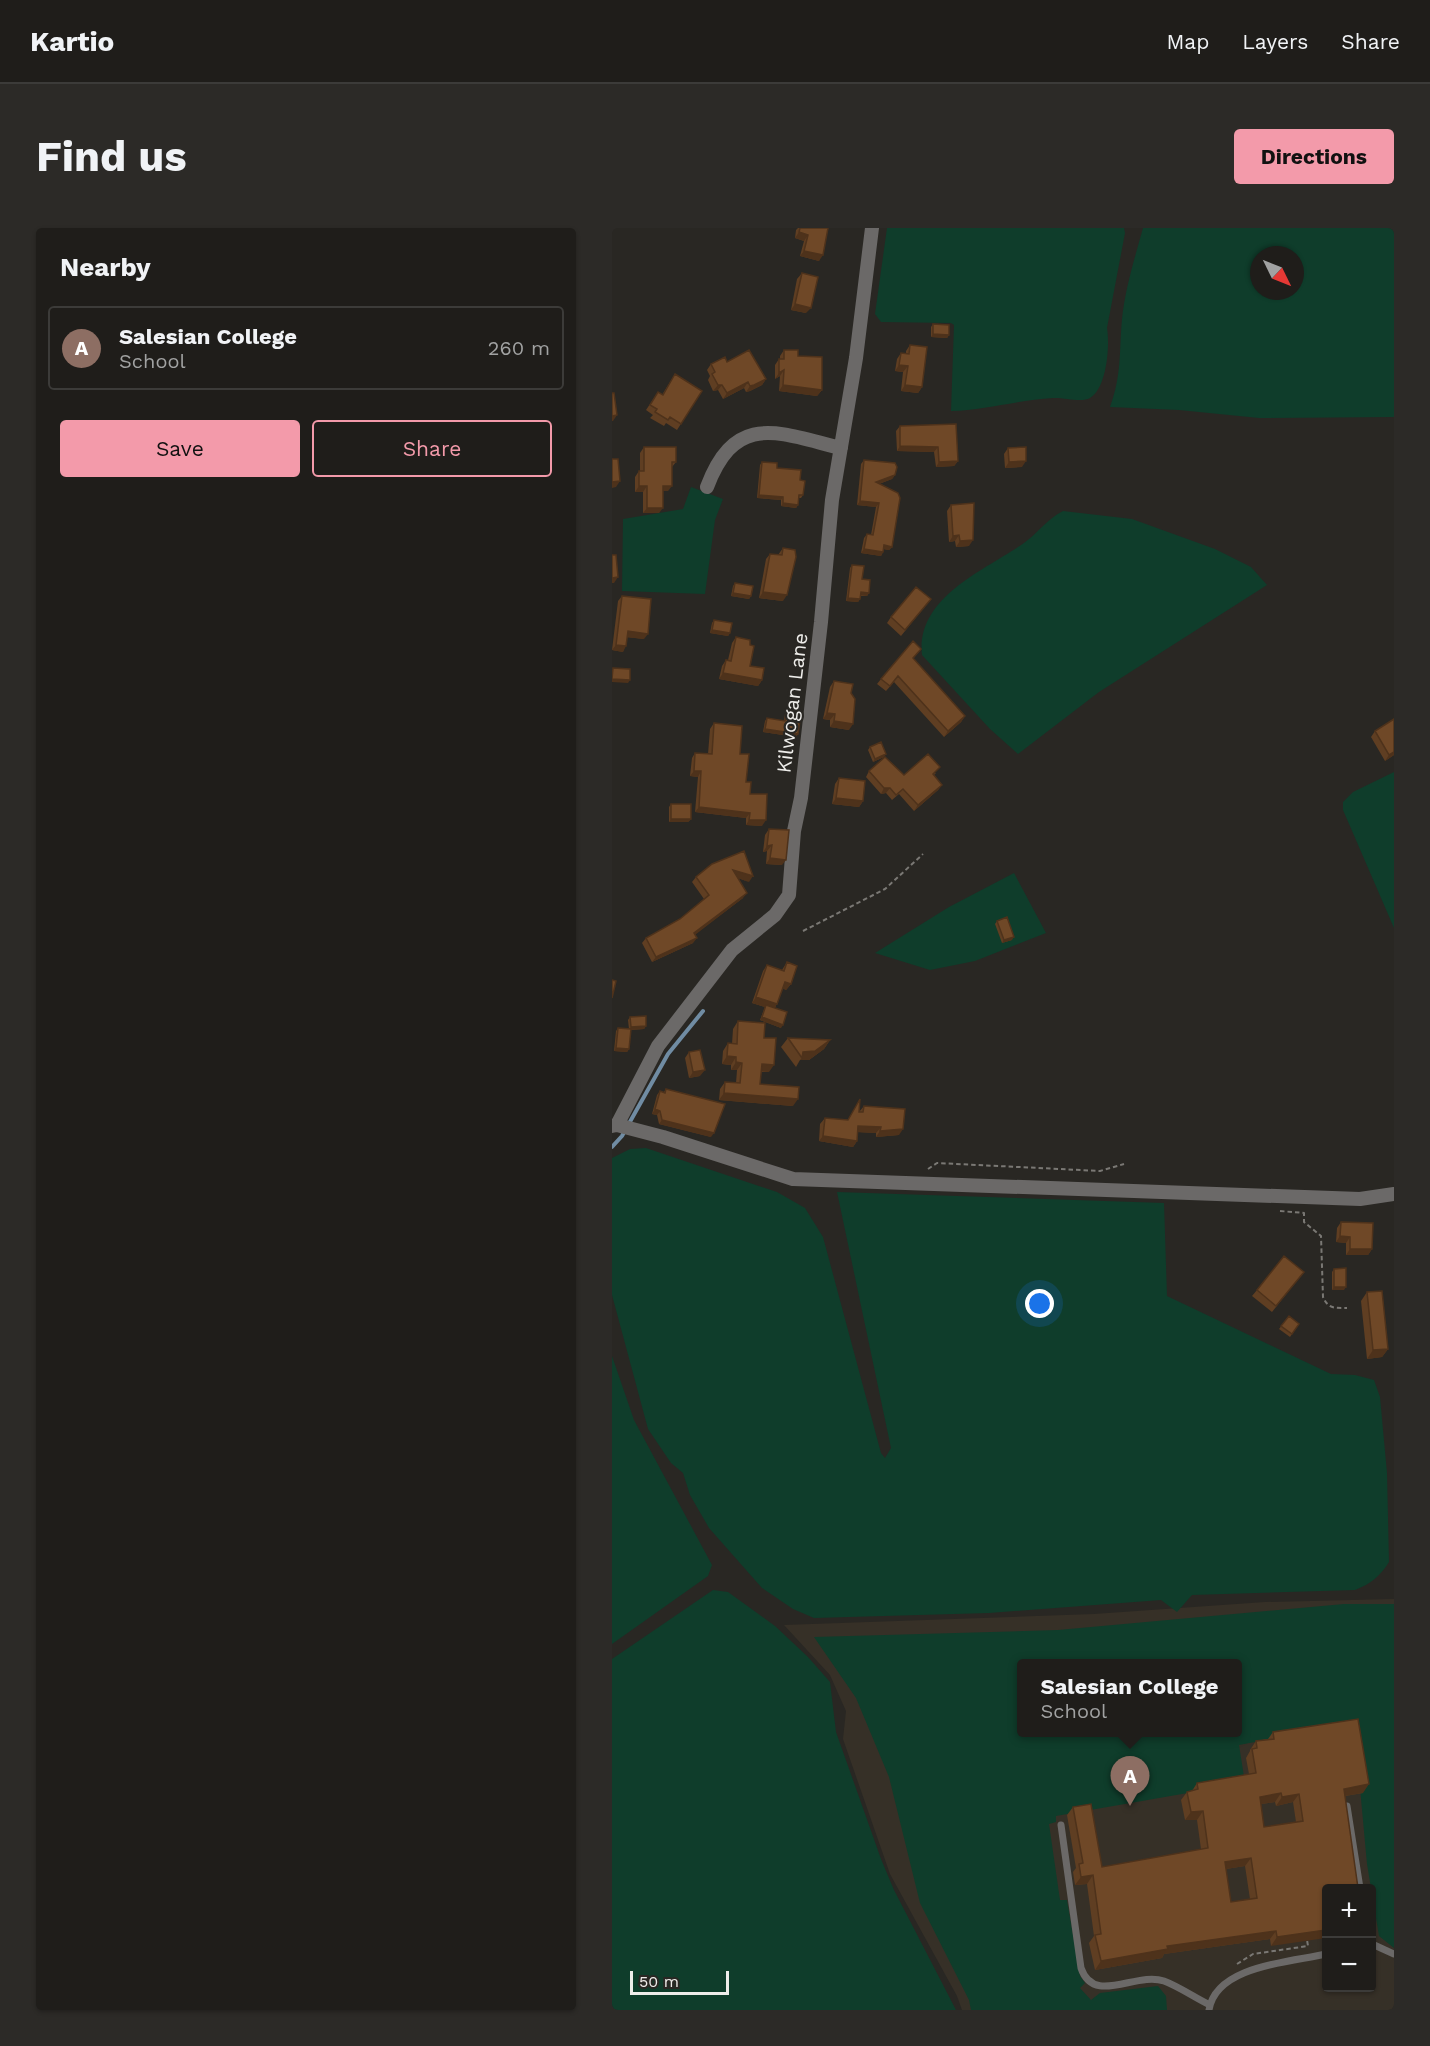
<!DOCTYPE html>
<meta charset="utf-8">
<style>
body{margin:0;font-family:"Work Sans",sans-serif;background:#2c2a27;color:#f1f3f6}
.controls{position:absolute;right:18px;bottom:18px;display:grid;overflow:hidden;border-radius:6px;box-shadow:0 2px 4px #0004}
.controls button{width:54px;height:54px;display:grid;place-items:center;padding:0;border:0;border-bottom:2px solid #3c3b39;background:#1f1d1a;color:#f1f3f6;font:30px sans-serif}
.compass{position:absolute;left:638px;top:18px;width:54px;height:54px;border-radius:50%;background:#1f1d1a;box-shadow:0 2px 4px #0004;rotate:133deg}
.scale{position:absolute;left:18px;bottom:15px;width:99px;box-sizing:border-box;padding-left:6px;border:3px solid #eeedea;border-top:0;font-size:16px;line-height:21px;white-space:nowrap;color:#eeedea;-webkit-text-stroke:4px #292723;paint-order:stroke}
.you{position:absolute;left:428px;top:1076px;width:21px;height:21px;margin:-15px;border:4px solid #fff;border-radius:50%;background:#1a73e8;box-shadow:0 0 0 9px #1a73e833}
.badge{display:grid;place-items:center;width:39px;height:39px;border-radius:50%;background:#f39aaa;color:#fff;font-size:20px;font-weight:700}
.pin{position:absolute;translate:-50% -50px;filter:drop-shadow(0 2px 3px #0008)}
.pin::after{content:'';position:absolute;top:32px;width:21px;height:18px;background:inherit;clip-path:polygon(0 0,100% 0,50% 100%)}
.popup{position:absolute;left:405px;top:1431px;width:225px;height:78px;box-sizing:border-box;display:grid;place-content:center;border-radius:6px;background:#1f1d1a;filter:drop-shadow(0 2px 4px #0005);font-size:20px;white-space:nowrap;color:#a1a2a2}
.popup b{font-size:22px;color:#f1f3f6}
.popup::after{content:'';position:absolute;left:50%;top:100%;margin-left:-12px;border:12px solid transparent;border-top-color:#1f1d1a}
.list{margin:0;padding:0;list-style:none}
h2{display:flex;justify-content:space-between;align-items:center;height:78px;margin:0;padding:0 24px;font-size:26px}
h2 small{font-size:20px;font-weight:400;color:#a1a2a2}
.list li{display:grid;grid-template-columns:39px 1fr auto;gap:18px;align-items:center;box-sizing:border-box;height:84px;margin:0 12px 12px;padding:0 12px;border:2px solid #3c3b39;border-radius:6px}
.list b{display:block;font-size:22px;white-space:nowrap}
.list p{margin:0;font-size:20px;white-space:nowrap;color:#a1a2a2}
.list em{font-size:20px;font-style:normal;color:#a1a2a2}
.actions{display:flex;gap:12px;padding:18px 24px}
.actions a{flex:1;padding:14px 0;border:2px solid #f39aaa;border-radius:6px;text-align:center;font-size:21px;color:#f39aaa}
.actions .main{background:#f39aaa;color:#111}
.map{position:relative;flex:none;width:782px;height:1782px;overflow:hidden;border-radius:6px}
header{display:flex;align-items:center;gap:36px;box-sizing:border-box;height:84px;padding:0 30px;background:#1f1d1a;border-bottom:2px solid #3c3b39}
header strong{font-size:28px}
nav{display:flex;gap:33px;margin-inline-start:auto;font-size:21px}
.intro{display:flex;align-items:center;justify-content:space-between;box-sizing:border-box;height:144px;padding:0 36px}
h1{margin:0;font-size:42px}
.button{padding:15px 27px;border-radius:6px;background:#f39aaa;color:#111;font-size:21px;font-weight:700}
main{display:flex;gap:36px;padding:0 36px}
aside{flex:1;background:#1f1d1a;border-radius:6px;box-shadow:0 2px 4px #0004}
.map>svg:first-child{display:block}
.built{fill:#363027;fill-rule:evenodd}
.green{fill:#0f3d2b;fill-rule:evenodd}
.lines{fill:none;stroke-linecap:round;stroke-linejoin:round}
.stream{stroke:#708ca3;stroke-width:4}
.path{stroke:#7a7874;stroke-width:2;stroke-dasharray:4.5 3;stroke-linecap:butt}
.service{stroke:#6b6968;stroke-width:7}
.minor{stroke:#6b6968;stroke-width:14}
.wall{fill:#5f3e22;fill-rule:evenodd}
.shaded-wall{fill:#4e321b}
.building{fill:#6f4827;stroke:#4e321b;stroke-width:1.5;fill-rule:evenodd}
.labels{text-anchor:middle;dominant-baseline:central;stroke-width:4.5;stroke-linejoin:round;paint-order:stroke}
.street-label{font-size:20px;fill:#eeedea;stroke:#292723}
</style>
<header>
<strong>Kartio</strong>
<nav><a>Map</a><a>Layers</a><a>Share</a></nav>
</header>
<div class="intro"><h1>Find us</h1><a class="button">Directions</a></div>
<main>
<aside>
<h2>Nearby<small></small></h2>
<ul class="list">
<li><span class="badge" style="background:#8d6e63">A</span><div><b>Salesian College</b><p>School</p></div><em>260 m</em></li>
</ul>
<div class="actions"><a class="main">Save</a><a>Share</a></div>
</aside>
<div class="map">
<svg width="782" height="1782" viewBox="0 0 782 1782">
<rect width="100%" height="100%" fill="#292723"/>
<path class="built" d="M782,1371V1782H350L345,1768L278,1646L231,1511L234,1483L218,1447L172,1397L482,1386L653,1374ZM410,1436H626V1504H410ZM714,1660H760V1760H714Z"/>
<path class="green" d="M275,0H512L513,5L495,100C498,117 495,160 478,170C469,175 451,169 441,170C407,172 373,182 339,183L342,97L339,95L269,94L263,86Z
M531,0H782V189L647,190L567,182L498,179C510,146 507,124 510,91C513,61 523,29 531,0ZM647,27H683V63H647Z
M79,259L111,271L103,292L93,366L10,363L11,291L71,281Z
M451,283L520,291L603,321L639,339L655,357L487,464L406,526L378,501L310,427C304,369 372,343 412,315C426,305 435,291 451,283Z
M782,544V700L731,582V574L741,564Z
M402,645L434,705L363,733L318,742L263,725L337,679Z
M34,920L165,964L193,980L211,1009L269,1225L273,1230L279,1220L225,964L552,975L555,1068L719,1146L743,1147L762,1152L768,1169L775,1245L777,1334C769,1347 759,1356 743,1362L580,1367L565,1384L549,1372L377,1385L202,1390L181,1381L150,1360L97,1300L78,1267L71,1245L59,1235L36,1201L0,1067V930L18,921Z
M0,1128L22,1192L100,1337L96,1348L0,1416Z
M101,1362L116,1364L163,1398L196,1429L218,1454L224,1504L269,1631L282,1662L344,1782H0V1431Z
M732,1376H782V1720L767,1708L755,1636L742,1495L627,1517L633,1555L444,1588V1594L437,1596L448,1672H455L468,1748L473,1755L468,1760L479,1772L488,1765L546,1758L554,1768L555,1782H359L357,1772L308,1675L277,1549L244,1470L202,1409L446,1402ZM410,1436H626V1504H410Z"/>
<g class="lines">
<path class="stream" d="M0,919L10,908L56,826L91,783"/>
<path class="path" d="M191,703L273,661L311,626
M316,941L325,935L488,943L512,936
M668,983L692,985V994L709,1008L711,1069C716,1081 723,1080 735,1080
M625,1736L641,1726L696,1718L695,1712"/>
<path class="service" d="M735,1578L748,1660
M449,1597L469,1740C482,1778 524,1743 552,1753C568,1759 583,1770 598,1777
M760,1716L782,1726
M597,1782C604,1737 680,1734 714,1726"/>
<path class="minor" d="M95,259C124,183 166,205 229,220
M5,897L46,818L120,722L163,687L177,667L182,603L189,570L209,394L220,272L244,130L260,0
M0,898L5,897L51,909L181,951L748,971L782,966"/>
</g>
<path class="wall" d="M186,0H216L207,33L188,28L192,13L183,10L184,2Z
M190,45L194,85L179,82L185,51Z
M321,96L337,107L335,110L319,109V99Z
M298,117L310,159L306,165L289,163L291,144L283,143L285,131L289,125L294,126V123Z
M172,122L186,128L210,162L205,168L167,163L168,148L163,151V137L167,131H168V128Z
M115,134L154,151L150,157L138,163L134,164L132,160L111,171L106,162L101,163L96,152L98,148L95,142L99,136Z
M63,146L90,163L65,202L54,195L52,198L38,190L41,187L34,182L46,164L50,167Z
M344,196L346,233L342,238L324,239L322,224L285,223L284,203L288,198Z
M32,219L64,234L60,239L56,263H51L47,285H31V264H23V249L27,243H28V225Z
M396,220L410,239L393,240L392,226Z
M252,232L283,247L280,251L267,256L280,319L277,322L272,321L271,324L269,328L249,325L252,310L255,306L259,307L264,279L245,277L249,236Z
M150,234L165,240L188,252L191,267L189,270H186V277L184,280L169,278V272L145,270L148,237Z
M339,277L357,318L344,319L343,313L337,314L335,283Z
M171,320V373L147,370L154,331L158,326L166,327Z
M240,337L250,351L257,365L255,368H248V371L246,374L234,373L238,340Z
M123,355L139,368L137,371L119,368L121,358Z
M10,368L32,411L15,409L11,424L0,422L6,373Z
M319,371L289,408L275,395L279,389Z
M102,392L118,405L116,408L98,405L100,395Z
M124,409L138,417V438L150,452L146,458L107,451L110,438L114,432H116L120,415Z
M309,421L301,431L353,488L349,494L332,509L282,454L274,463L265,456L269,451Z
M222,453L239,465L237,502L218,499V492L211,491L218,459Z
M175,483L186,506L184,509L151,504L153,493L155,490L172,493L173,486Z
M102,495L128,526L134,554L150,598L134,597V590L83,584L86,549L78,548L80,530L83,525L96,526L98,501Z
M763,503L782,527L773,533L759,509Z
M258,519L272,529L261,534L256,522Z
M257,543L292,547L324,545L322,547L330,557L326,562L302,583L287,566L280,572L274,565L269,566L254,549Z
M227,550L251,573L247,579L220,576L223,556Z
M59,576L79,591L76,594H57V579Z
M157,601L170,637L154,636L155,623L151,624L153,607Z
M100,636L137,654L126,650L131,670L83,706L81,715L40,734L30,715L34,710L68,691L92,671L80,654L84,649Z
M385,693L400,712L390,715L383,696Z
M175,734L179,756L174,762L171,760L163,780L169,800L148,792L153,779L140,775L151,743L155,737L170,742Z
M18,789L34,798L32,801L19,802L17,821L15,824L2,823L4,803L6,800L17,801L16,792Z
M126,793L152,810L157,844H149L148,856L181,878L107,872L108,861L113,854L124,855L125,842H119V837L110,836L111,823L116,815L120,816L121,801Z
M176,810L218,812L212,821L197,832H188L184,839L169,819Z
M77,824L88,848L77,850L73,830Z
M54,861L99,909L47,896L45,887L40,886L45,867L48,863L52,864Z
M248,871L247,884L252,878L287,907L264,909V905L246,904L245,913L241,919L207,913L208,896L213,890L236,892Z
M729,994L760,1021L756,1027H734V1015L724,1014L725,1000Z
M722,1041L732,1062H720V1044Z
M692,1044L660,1084L640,1068L645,1062Z
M755,1064L776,1121L770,1129L755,1131L749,1073Z
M677,1088L687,1096L678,1109L667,1101Z
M661,1504L751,1565L733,1568L746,1660L659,1718L658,1711L552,1726L550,1730L483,1742L477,1715L482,1708L475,1656L463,1657L461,1644L464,1640L455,1587L461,1579L490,1639L589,1621L585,1592H573L569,1572L575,1564L580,1563L585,1555L637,1546L634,1530L638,1523V1522L644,1513L656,1511ZM663,1574L664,1578L681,1574L684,1594L652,1599L649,1576ZM633,1638L638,1671L619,1674L614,1641Z"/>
<path class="shaded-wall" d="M187,4L196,7L192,13L183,10Z
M192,23L211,27L207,33L188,28Z
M183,76L199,80L194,85L179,82Z
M321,106L337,107L335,110L319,109Z
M287,137L296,138L291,144L283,143Z
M172,142L168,148L163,151L167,145Z
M154,151L150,157L138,163L134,164L138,158Z
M136,154L132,160L111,171L115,165Z
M106,157H110L106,162L101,163Z
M171,157L210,162L205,168L167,163Z
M293,157L310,159L306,165L289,163Z
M5,187L1,193H0V188Z
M288,218L326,219L322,224L285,223Z
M346,233L342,238L324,239L327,234Z
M414,233L410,239L393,240L397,234Z
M283,247L280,251L261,258L264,254Z
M8,253L4,259L0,260V254Z
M27,258H35L31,264H23Z
M51,258H60L56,263H47Z
M147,267L171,269L169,272L145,270Z
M248,273L267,275L264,279L245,277Z
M171,275L186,277L184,280L169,278Z
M35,280H51L47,285H31Z
M347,307L343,313L337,314L341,308Z
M361,312L357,318L344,319L348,313Z
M272,317L280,319L277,322L270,321Z
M252,321L271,324L269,328L249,325Z
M6,349L2,355H0V350Z
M151,364L175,367L171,373L147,370Z
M249,364L257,365L255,368L246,367Z
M121,365L139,368L137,371L119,368Z
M236,370L248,371L246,374L234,373Z
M100,402L118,405L116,408L98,405Z
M16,403L36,406L32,411L12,409Z
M4,417L14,418L11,424L0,422Z
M111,445L150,452L146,458L107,451Z
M0,451L18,452L16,455L0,454Z
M215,485L223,486L218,492L211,491Z
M353,488L349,494L332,509L336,503Z
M222,493L241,496L237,502L218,499Z
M153,501L186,506L184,509L151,504Z
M782,524V527L773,533L777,527Z
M274,526L272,529L261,534L263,531Z
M82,543H89L86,549L78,548Z
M330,557L326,562L302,583L306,577Z
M272,560H278L274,565L269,566Z
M224,570L251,573L247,579L220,576Z
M87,579L138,585L134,590L83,584Z
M59,591H79L76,594H57Z
M137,592H154L150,598L134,597Z
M160,617L155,623L151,624L155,618Z
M158,630L174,632L170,637L154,636Z
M121,642L141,648L137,654L117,647Z
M135,665L131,670L79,710L82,705Z
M402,709L400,712L390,715L392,712Z
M85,710L81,715L40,734L44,729Z
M173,754L179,756L174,762L169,760Z
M144,769L165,776L161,782L154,777L153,779L140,775Z
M150,789L171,797L169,800L148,792Z
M34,798L32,801L17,802L19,799Z
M218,812L212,821L197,832H188L190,830L191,824Z
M4,820L17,821L15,824L2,823Z
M115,828L124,829L119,837L110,836Z
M124,834L130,835L125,842H119Z
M150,836L162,837L157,844L145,843Z
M93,842L88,848L77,850L81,844Z
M112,865L186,871L181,878L107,872Z
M43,881L48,883L45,887L40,886Z
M50,892L102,905L99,909L47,896Z
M246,898L269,899L264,905L242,904Z
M291,901L287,907L264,909L268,903Z
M211,908L245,913L241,919L207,913Z
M728,1008L738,1009L734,1015L724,1014Z
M738,1021H760L756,1027H734Z
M722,1059H734L732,1062H720Z
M776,1121L770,1129L755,1131L761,1122Z
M757,1556L751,1565L726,1569L732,1561Z
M669,1565L663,1574L642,1577L648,1569Z
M687,1566L681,1574L664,1578L670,1569Z
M591,1583L585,1592H573L579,1584Z
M639,1630L633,1638L607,1642L613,1634Z
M481,1647L475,1656L463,1657L469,1649Z
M714,1702V1710L659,1718L665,1709Z
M664,1703L658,1711L552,1726L550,1730L483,1742L489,1733L555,1718Z"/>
<path class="building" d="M188,0H216L211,27L192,23L196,7L187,4Z
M190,45L206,49L199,80L183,76Z
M321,96L337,97V107L321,106Z
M298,117L315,119L310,159L293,157L296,138L287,137L289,125L297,126Z
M137,122L154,151L142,157L138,158L136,154L115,165L110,157H106L100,146L103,144L99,136L113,129L115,134Z
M172,122H186V128L210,129V162L171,157L172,142L167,145V131H172Z
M63,146L90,163L69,196L58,189L56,192L43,184L45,181L38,177L46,164L51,167Z
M0,165H2L5,187L0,188Z
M344,196L346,233L327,234L326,219L288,218V198Z
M32,219H64V234H60V258H51V280H35V258H27V243H32Z
M414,219V233L397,234L396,220Z
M0,231H6L8,253L0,254Z
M252,232L283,235L285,239L283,247L264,254L286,265L288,270L280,319L272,317L271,324L252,321L255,306L261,307L267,275L248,273Z
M150,234L165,235V240L189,242L188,252L193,253L191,267H187L186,277L171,275V269L147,267Z
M362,275L361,312L348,313L347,307L341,308L339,277Z
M171,320L183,322L184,329L175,367L151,364L158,326L170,327Z
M0,327H4L6,349L0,350Z
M240,337L252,338L250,351L258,352L257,365L249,364L248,371L236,370Z
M123,355L141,358L139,368L121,365Z
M304,359L319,371L293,402L279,389Z
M10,368L39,371L36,406L16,403L14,418L4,417Z
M102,392L120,395L118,405L100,402Z
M124,409L138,412V417L142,418L138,438L152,440L150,452L111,445L114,432L119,433Z
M301,413L309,421L301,430L353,488L336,503L286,448L278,458L269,451Z
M1,440L18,441V452L0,451Z
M222,453L241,456L239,465L243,471L241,496L222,493L223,486L215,485Z
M175,483L189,485L186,506L153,501L155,490L173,493Z
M782,491V524L777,527L763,503Z
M102,495L130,498L128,526H137L134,554H139L138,566H155L154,592H137L138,585L87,579L89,543H82L83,525L100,526Z
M269,514L274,526L263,531L258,519Z
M316,526L328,539L321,546L330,557L306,577L291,561L284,567L278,560H272L257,543L273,529L292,547Z
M227,550L253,553L251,573L224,570Z
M59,576H79V591H59Z
M157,601L177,602L174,632L158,630L160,617L155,618Z
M132,623L141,648L121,642L135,665L82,705L85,710L44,729L34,710L68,691L97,667L84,649L100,636Z
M395,689L402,709L392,712L385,693Z
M175,734L185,738L179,756L173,754L165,776L144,769L155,737L172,743Z
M0,752L4,753L0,770Z
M154,777L175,784L171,797L150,789Z
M34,788V798L19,799L18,789Z
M126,793L153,795L152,810H164L162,837L150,836L148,856L187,859L186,871L112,865L113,854L128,855L130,835L124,834V829L115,828L116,815L125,816Z
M6,800L19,801L17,821L4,820Z
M176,810L218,812L203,823L191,824L190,830Z
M88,822L93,842L81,844L77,824Z
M54,861L113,876L102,905L50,892L48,883L43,881L48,863L53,865Z
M248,871L247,884H251L252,878L293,881L291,901L268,903L269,899L246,898L245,913L211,908L213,890L236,892Z
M729,994L761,995L760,1021H738V1009L728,1008Z
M672,1028L692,1044L664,1078L645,1062Z
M734,1040V1059H722V1041Z
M770,1063L776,1121L761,1122L755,1064Z
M677,1088L687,1096L680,1106L669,1098Z
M746,1491L757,1556L732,1561L746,1660H714V1702L665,1709L664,1703L555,1718L556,1721L489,1733L483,1707L489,1706L481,1647L469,1649L467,1636L471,1635L461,1579L479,1576L490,1639L596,1620L591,1583L579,1584L575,1564L586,1561L585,1555L644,1545L640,1521L645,1520L644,1513L662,1511L661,1504ZM669,1565L670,1569L687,1566L691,1593L652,1599L648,1569ZM639,1630L645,1670L619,1674L613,1634Z"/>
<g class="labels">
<g class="street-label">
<text transform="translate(180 475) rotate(-83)">Kilwogan Lane</text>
</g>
</g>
</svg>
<div class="controls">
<button>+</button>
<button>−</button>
</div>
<svg class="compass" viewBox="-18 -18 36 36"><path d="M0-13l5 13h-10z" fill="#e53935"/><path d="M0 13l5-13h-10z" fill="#a1a2a2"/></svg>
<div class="scale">50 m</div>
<div class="you"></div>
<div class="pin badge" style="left:518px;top:1578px;background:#8d6e63">A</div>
<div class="popup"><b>Salesian College</b>School</div>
</div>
</main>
